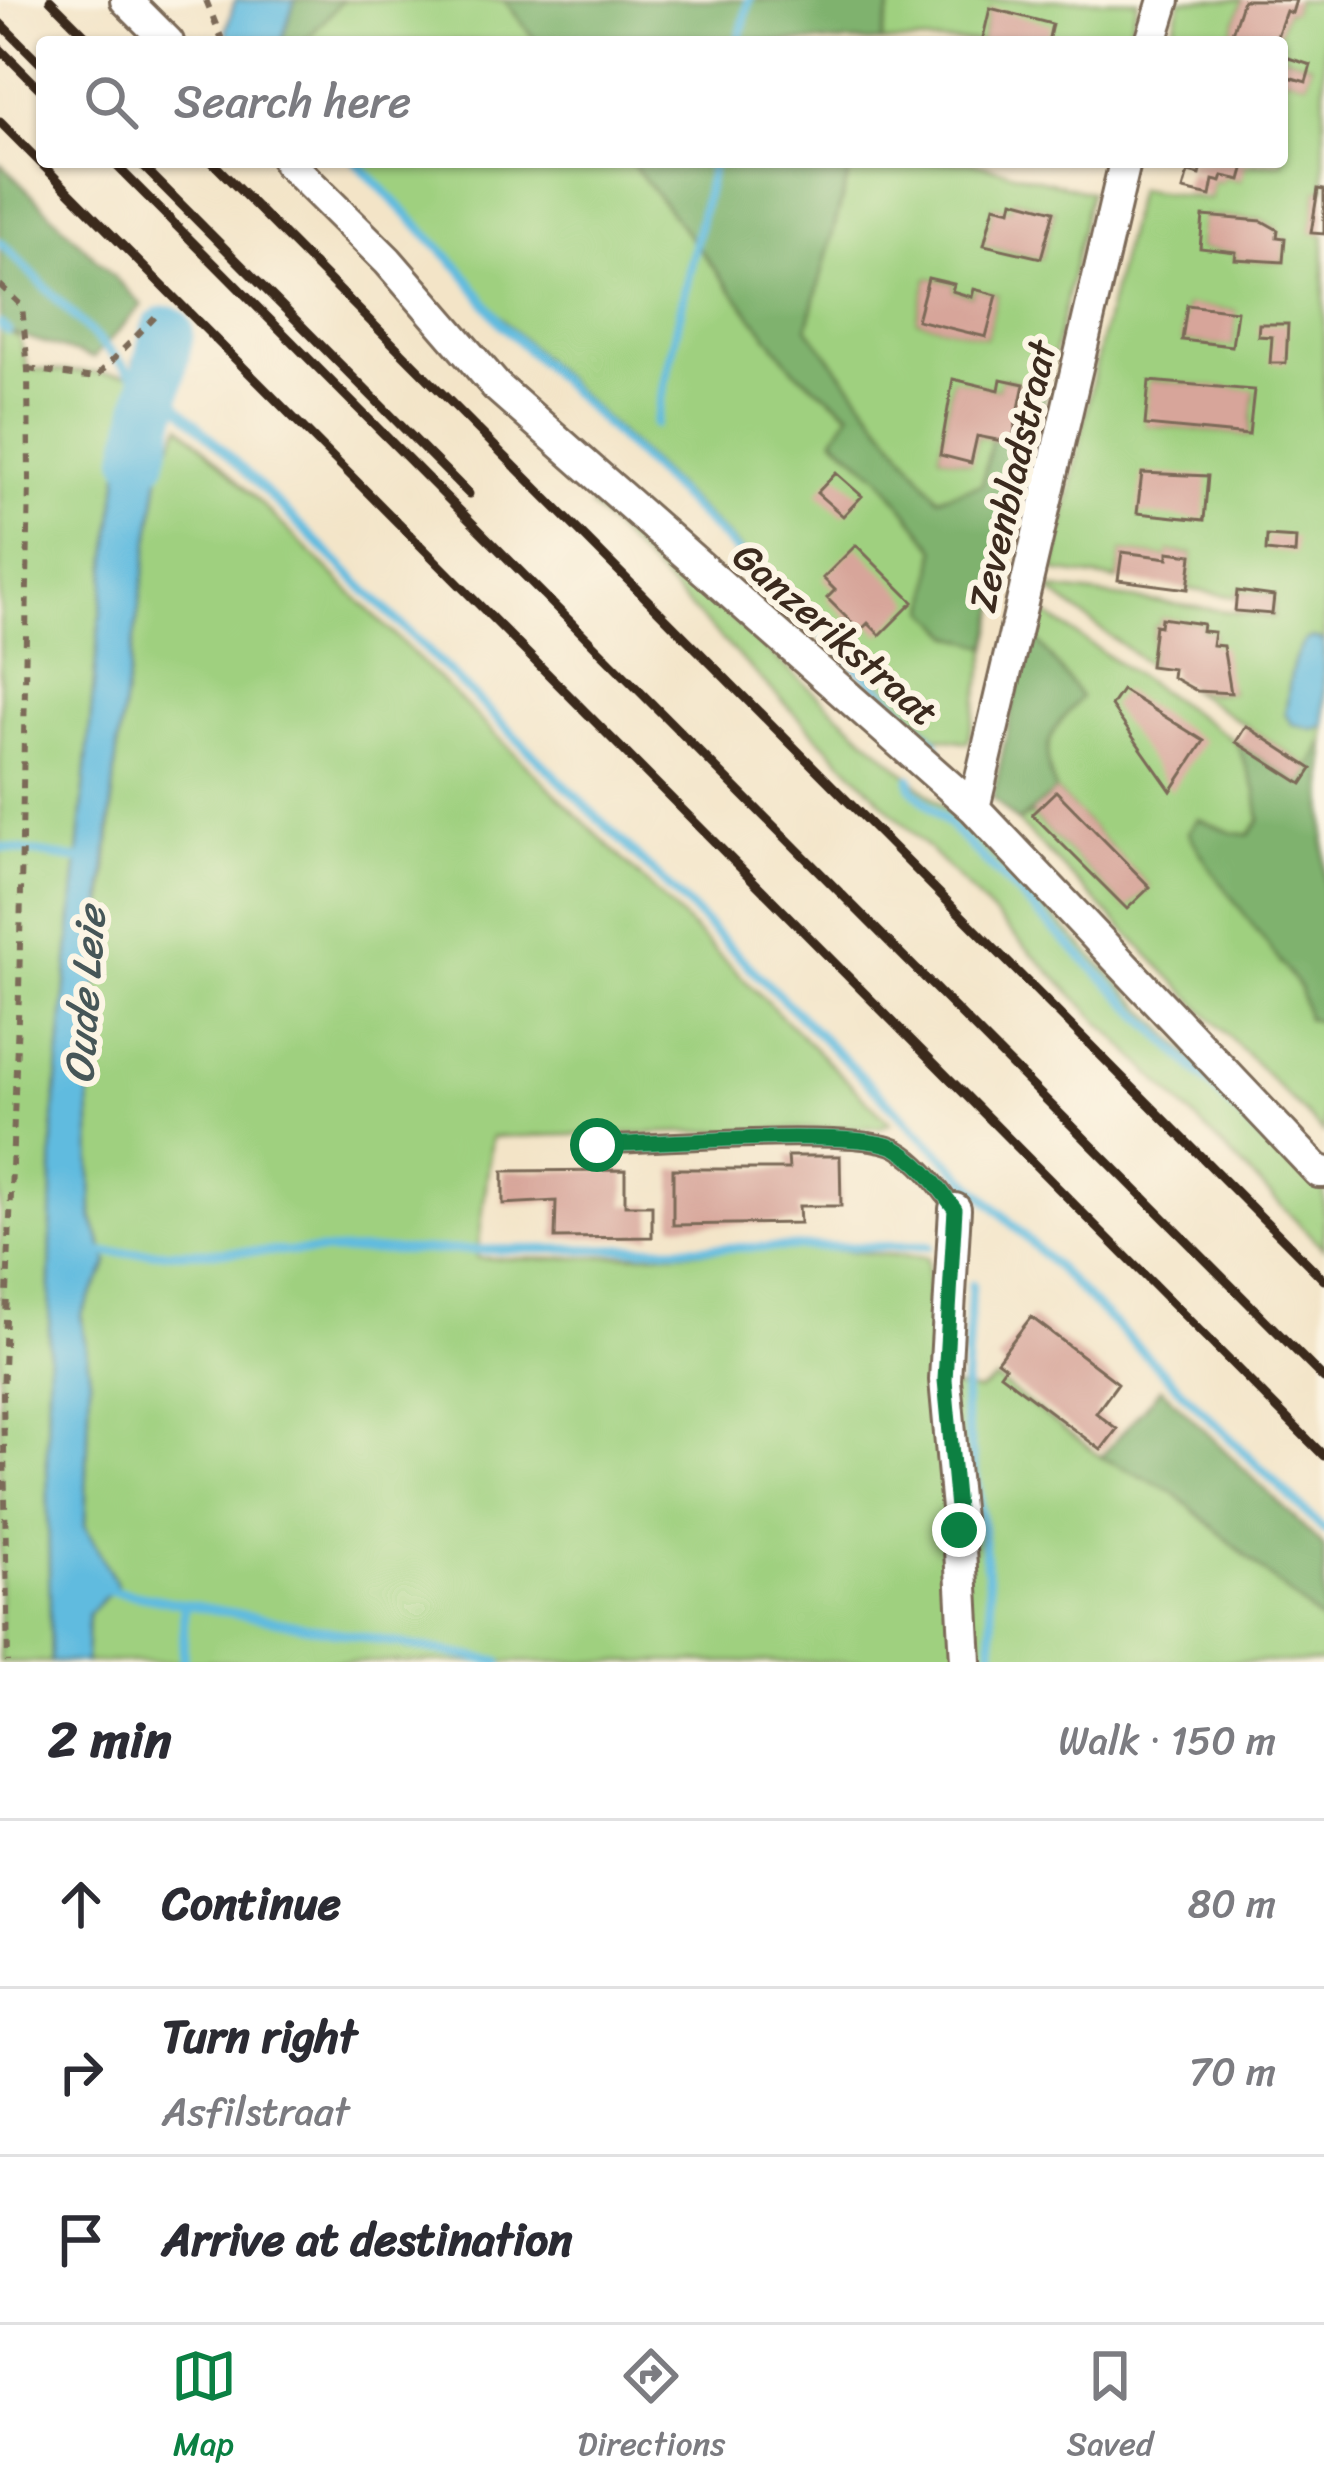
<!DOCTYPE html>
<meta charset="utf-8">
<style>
body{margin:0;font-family:Sriracha,sans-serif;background:#f7f7f7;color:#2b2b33}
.stop{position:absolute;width:36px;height:36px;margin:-27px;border:9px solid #0b8043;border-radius:50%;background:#fff}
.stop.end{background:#0b8043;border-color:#fff;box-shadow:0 3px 12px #0008}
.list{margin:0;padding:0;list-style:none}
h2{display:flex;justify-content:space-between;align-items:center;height:156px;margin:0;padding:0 48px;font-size:51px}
h2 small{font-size:39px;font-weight:400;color:#7c7c81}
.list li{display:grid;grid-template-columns:78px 1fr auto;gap:36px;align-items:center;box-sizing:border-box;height:168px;padding:0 48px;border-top:3px solid #e1e1e2}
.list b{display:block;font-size:45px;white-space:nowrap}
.list p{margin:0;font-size:39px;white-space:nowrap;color:#7c7c81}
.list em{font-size:39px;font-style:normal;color:#7c7c81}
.icon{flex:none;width:66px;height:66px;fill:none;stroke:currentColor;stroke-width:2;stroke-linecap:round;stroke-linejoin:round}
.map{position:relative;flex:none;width:1324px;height:1662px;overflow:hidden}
.search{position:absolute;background:#fff;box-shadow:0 3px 9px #0004;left:36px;right:36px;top:36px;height:132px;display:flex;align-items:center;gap:30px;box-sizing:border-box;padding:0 42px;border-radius:12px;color:#7c7c81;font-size:45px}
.sheet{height:660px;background:#fff}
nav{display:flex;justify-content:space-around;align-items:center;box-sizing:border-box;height:168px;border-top:3px solid #e1e1e2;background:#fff;font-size:33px;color:#7c7c81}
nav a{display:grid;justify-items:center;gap:6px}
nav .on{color:#0b8043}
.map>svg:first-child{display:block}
.green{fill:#9fd07f;stroke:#6d7d4e;stroke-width:3;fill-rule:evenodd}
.forest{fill:#7fb26e;stroke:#5d6e46;stroke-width:3}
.water{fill:#61bbdf;stroke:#4e727e;stroke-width:3}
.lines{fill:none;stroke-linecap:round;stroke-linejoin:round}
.stream{stroke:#61bbdf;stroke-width:9}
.river{stroke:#61bbdf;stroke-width:54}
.building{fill:#d7a59a}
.lane-casing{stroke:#7b6b59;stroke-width:21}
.street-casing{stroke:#7b6b59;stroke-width:36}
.path{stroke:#7b6b59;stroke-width:6;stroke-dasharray:9 9;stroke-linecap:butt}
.lane{stroke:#fff;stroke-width:15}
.street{stroke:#fff;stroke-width:30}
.rail{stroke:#3b2a1e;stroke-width:9}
.route{stroke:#0b8043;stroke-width:15}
.labels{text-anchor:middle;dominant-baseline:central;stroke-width:12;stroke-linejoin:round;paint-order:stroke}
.street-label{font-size:39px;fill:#3b2a1e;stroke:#fcf5e5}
.water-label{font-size:42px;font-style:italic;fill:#465658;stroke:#fcf5e5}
</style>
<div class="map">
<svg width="1324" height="1662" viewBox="0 0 1324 1662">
<rect width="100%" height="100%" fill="#fcf5e5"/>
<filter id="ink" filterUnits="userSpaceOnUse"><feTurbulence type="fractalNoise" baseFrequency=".00833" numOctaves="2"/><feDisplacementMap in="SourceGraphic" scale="24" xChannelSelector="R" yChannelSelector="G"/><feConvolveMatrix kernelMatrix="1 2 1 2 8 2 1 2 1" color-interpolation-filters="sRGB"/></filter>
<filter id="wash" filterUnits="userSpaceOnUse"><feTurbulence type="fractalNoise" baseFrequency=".004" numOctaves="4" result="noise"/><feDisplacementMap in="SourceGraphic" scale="48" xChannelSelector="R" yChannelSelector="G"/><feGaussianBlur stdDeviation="2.7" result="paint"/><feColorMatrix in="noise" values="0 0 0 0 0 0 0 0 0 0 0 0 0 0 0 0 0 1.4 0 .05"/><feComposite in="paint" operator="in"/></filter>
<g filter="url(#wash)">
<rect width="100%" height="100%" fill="#f3e4c7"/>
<path class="green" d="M343,0H504L537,42H304Z
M892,0H1138L1127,42H1048L990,9L982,42H881Z
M1181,0H1243L1229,42H1170Z
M1296,0H1324V190H1318L1312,232L1324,234V741L1312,769L1188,688L1214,694L1231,692L1212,645L1214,633L1202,631L1203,624L1161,619L1160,626H1155L1150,666L1046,588L1273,617L1274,596L1238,591L1236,597L1188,589L1192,554L1169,552L1168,558L1122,552L1118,580L1054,571L1098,354L1137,189L1209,199L1213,180L1221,182L1223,176L1240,180L1245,165L1282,162V75L1306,82L1311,65L1282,56V42H1275L1286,11L1292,12ZM1204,216L1261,220L1277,229V237L1285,238L1282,262L1235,258L1236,252L1200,248ZM1187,306L1236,311L1232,345L1183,340ZM1150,381L1254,391L1249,435L1146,425Z
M358,162H631L795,371L850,413L834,439L880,477L936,549L929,611L953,636L988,647L968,742L936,737L498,315L465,272Z
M852,162H970L1090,192L1047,388L1002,379L999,390L953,380L940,455L970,463L977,436L992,439L982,484L938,498L807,328ZM1014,200L1054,211L1041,258L985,245L994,207L1011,210ZM928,278L953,284L952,291L972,297L974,290L997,295L986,337L917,320Z
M0,329L19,337L28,369L133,375L100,617L53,1127L47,1451L51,1662H0Z
M181,425L890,1123L881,1127L492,1137L477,1258L544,1259L799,1247L927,1258L932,1384L978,1391L996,1379L1101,1457L1172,1491L1324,1624V1662H86L88,1614L117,1585L85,1526L90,1378L81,1314L108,1263L92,1217L89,1086L117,749L161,463Z
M598,500L958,820L1324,1191V1249L590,506Z
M1038,609L1236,742L1256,790L1260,820L1250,835L1233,833L1199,819L1211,870L1301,988L1307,1018L1324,1023V1133L1018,822L1032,814L1127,908L1149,887L1056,791L1045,762L1050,732L1029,629Z"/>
<path class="forest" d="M295,0H343L304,42H281Z
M504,0H892L881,42H537Z
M631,162H852L807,328L938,498L982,484L992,439L1012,443L1024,384L1047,388L988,647L953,636L928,611L936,549L880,477L834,438L850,412L795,371Z
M0,163L142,305L93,358L0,329Z
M1029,629L1081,697C1050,733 1038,744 1056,791L1018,822L993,798Z
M1324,741V1023L1307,1018L1300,988L1211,870L1188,832L1198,819L1233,833L1249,835L1260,820L1256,790L1236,742L1302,784Z
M1161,1388L1324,1547V1624L1172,1491L1101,1457Z"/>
<path class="water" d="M235,0H295L281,42H228L226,30Z
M134,361L171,399L117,749L102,907L89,1086L92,1217L108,1263L81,1315L90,1378L85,1526L117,1585L88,1614L86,1662H51L47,1451L53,1127L100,617Z
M1312,638L1324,641V726L1314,729L1292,724L1285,714C1291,683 1287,669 1305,640Z"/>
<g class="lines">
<path class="stream" d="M739,42L749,0
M356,162L463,272L500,323L935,742L938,752
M0,242L133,375
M0,324L8,331
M171,399L1324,1530
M656,424L713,162
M910,778L912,788L1273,1147
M0,847L89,861
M95,1253L929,1246
M972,1284L964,1409L979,1495L992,1619V1662
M103,1589L499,1662
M183,1662L184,1604"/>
<path class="river" d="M141,457L167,333"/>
</g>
<g id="blocks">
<path class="building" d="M1243,0H1296L1292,13L1286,11L1275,42H1229Z
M990,8L1052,24L1048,42H982Z
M1282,56L1311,65L1306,82L1282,75Z
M1189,162H1246L1241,180L1223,176L1221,182L1213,180L1210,196L1183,190L1188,172L1200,175L1201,171L1188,168Z
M1318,189L1324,190V234L1311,233Z
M1013,200L1054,211L1041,258L984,245L994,206L1011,210Z
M1203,216L1262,221L1278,230L1277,237L1285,238L1283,262L1235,259L1236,252L1200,248Z
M928,278L954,284L952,291L972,297L974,289L997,295L986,337L917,320Z
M1187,305L1237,311L1232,346L1182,340Z
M1259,324H1288L1286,363H1270L1272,337L1258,336Z
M953,379L999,390L1001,379L1024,384L1012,443L977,436L971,463L940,455Z
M1149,381L1254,390L1249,435L1145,425Z
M836,473L862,496L843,516L817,493Z
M1142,473L1208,476L1204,520L1137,513Z
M1267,536L1296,538L1295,554L1266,551Z
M856,545L913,602L880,635L868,623L860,631L827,598L835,590L823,578Z
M1122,552L1168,558V552L1192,555L1188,589L1118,580Z
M1237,591L1274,596L1272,614L1235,611Z
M1161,618L1203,624L1202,631L1214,632L1212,645L1223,646L1231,693L1197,691L1172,677L1173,669L1150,666L1155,625L1160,626Z
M1122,690L1204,741L1171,791L1111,706Z
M1246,726L1312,769L1302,784L1236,742Z
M1056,791L1150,887L1127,909L1032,814Z
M788,1156H840L841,1206H799L800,1223L673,1225V1169H789Z
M625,1170V1205H652V1237L555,1238L556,1201L503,1204V1171Z
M1031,1317L1118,1383L1096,1413L1117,1429L1101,1450L1000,1374L1005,1367L997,1361Z"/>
</g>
</g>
<g filter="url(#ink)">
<use href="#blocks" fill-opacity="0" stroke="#7b6b59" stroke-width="3"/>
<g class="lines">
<defs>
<path id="lane" d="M597,1145C652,1144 859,1127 897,1149C922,1163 938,1187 955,1209"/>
<path id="street" d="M126,0L168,42
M1151,42L1164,0
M288,162L388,261L496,386L974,808L1319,1172H1324
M974,808L1125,162
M955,1209L945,1380L959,1530L966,1662"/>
</defs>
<use href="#lane" class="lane-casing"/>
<use href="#street" class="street-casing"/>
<path class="path" d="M206,0L223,42
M0,285L22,306L28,369L29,481L19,993L3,1394L8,1662
M28,369L95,378L157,315"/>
<use href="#lane" class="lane"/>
<use href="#street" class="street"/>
<path class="rail" d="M50,0L92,42
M0,23L42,65
M0,49L42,91
M0,122L1324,1456
M113,162L1324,1379
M139,162L469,494
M212,162L1324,1280"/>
</g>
</g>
<g class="lines" filter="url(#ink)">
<path class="route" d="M597,1145C652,1144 859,1127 897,1149C922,1163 938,1187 955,1209L945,1380L959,1530"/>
</g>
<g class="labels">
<g class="street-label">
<text transform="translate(1012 476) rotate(-77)">Zevenbladstraat</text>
<text transform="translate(836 634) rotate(41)">Ganzerikstraat</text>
</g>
<g class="water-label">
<text transform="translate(85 995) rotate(-86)">Oude Leie</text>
</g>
</g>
</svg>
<div class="stop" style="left:597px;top:1145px"></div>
<div class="stop end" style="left:959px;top:1530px"></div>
<div class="search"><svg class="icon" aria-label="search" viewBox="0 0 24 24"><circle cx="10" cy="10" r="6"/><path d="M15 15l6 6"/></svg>Search here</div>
</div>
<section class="sheet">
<h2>2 min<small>Walk · 150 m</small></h2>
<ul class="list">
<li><svg class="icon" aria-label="ahead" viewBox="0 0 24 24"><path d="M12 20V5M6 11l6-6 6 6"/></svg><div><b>Continue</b></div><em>80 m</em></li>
<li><svg class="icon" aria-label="right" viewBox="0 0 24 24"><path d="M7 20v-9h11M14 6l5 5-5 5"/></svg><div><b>Turn right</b><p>Asfilstraat</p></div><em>70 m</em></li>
<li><svg class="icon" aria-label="arrive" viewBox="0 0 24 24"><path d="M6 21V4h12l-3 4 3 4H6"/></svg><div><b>Arrive at destination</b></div></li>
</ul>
</section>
<nav>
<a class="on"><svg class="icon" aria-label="map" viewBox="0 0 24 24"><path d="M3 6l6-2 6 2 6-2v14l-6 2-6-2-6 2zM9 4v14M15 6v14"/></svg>Map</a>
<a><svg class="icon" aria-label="directions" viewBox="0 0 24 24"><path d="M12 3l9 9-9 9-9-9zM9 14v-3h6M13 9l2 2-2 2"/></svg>Directions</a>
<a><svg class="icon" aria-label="saved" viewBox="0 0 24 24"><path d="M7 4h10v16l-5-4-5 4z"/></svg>Saved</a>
</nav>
